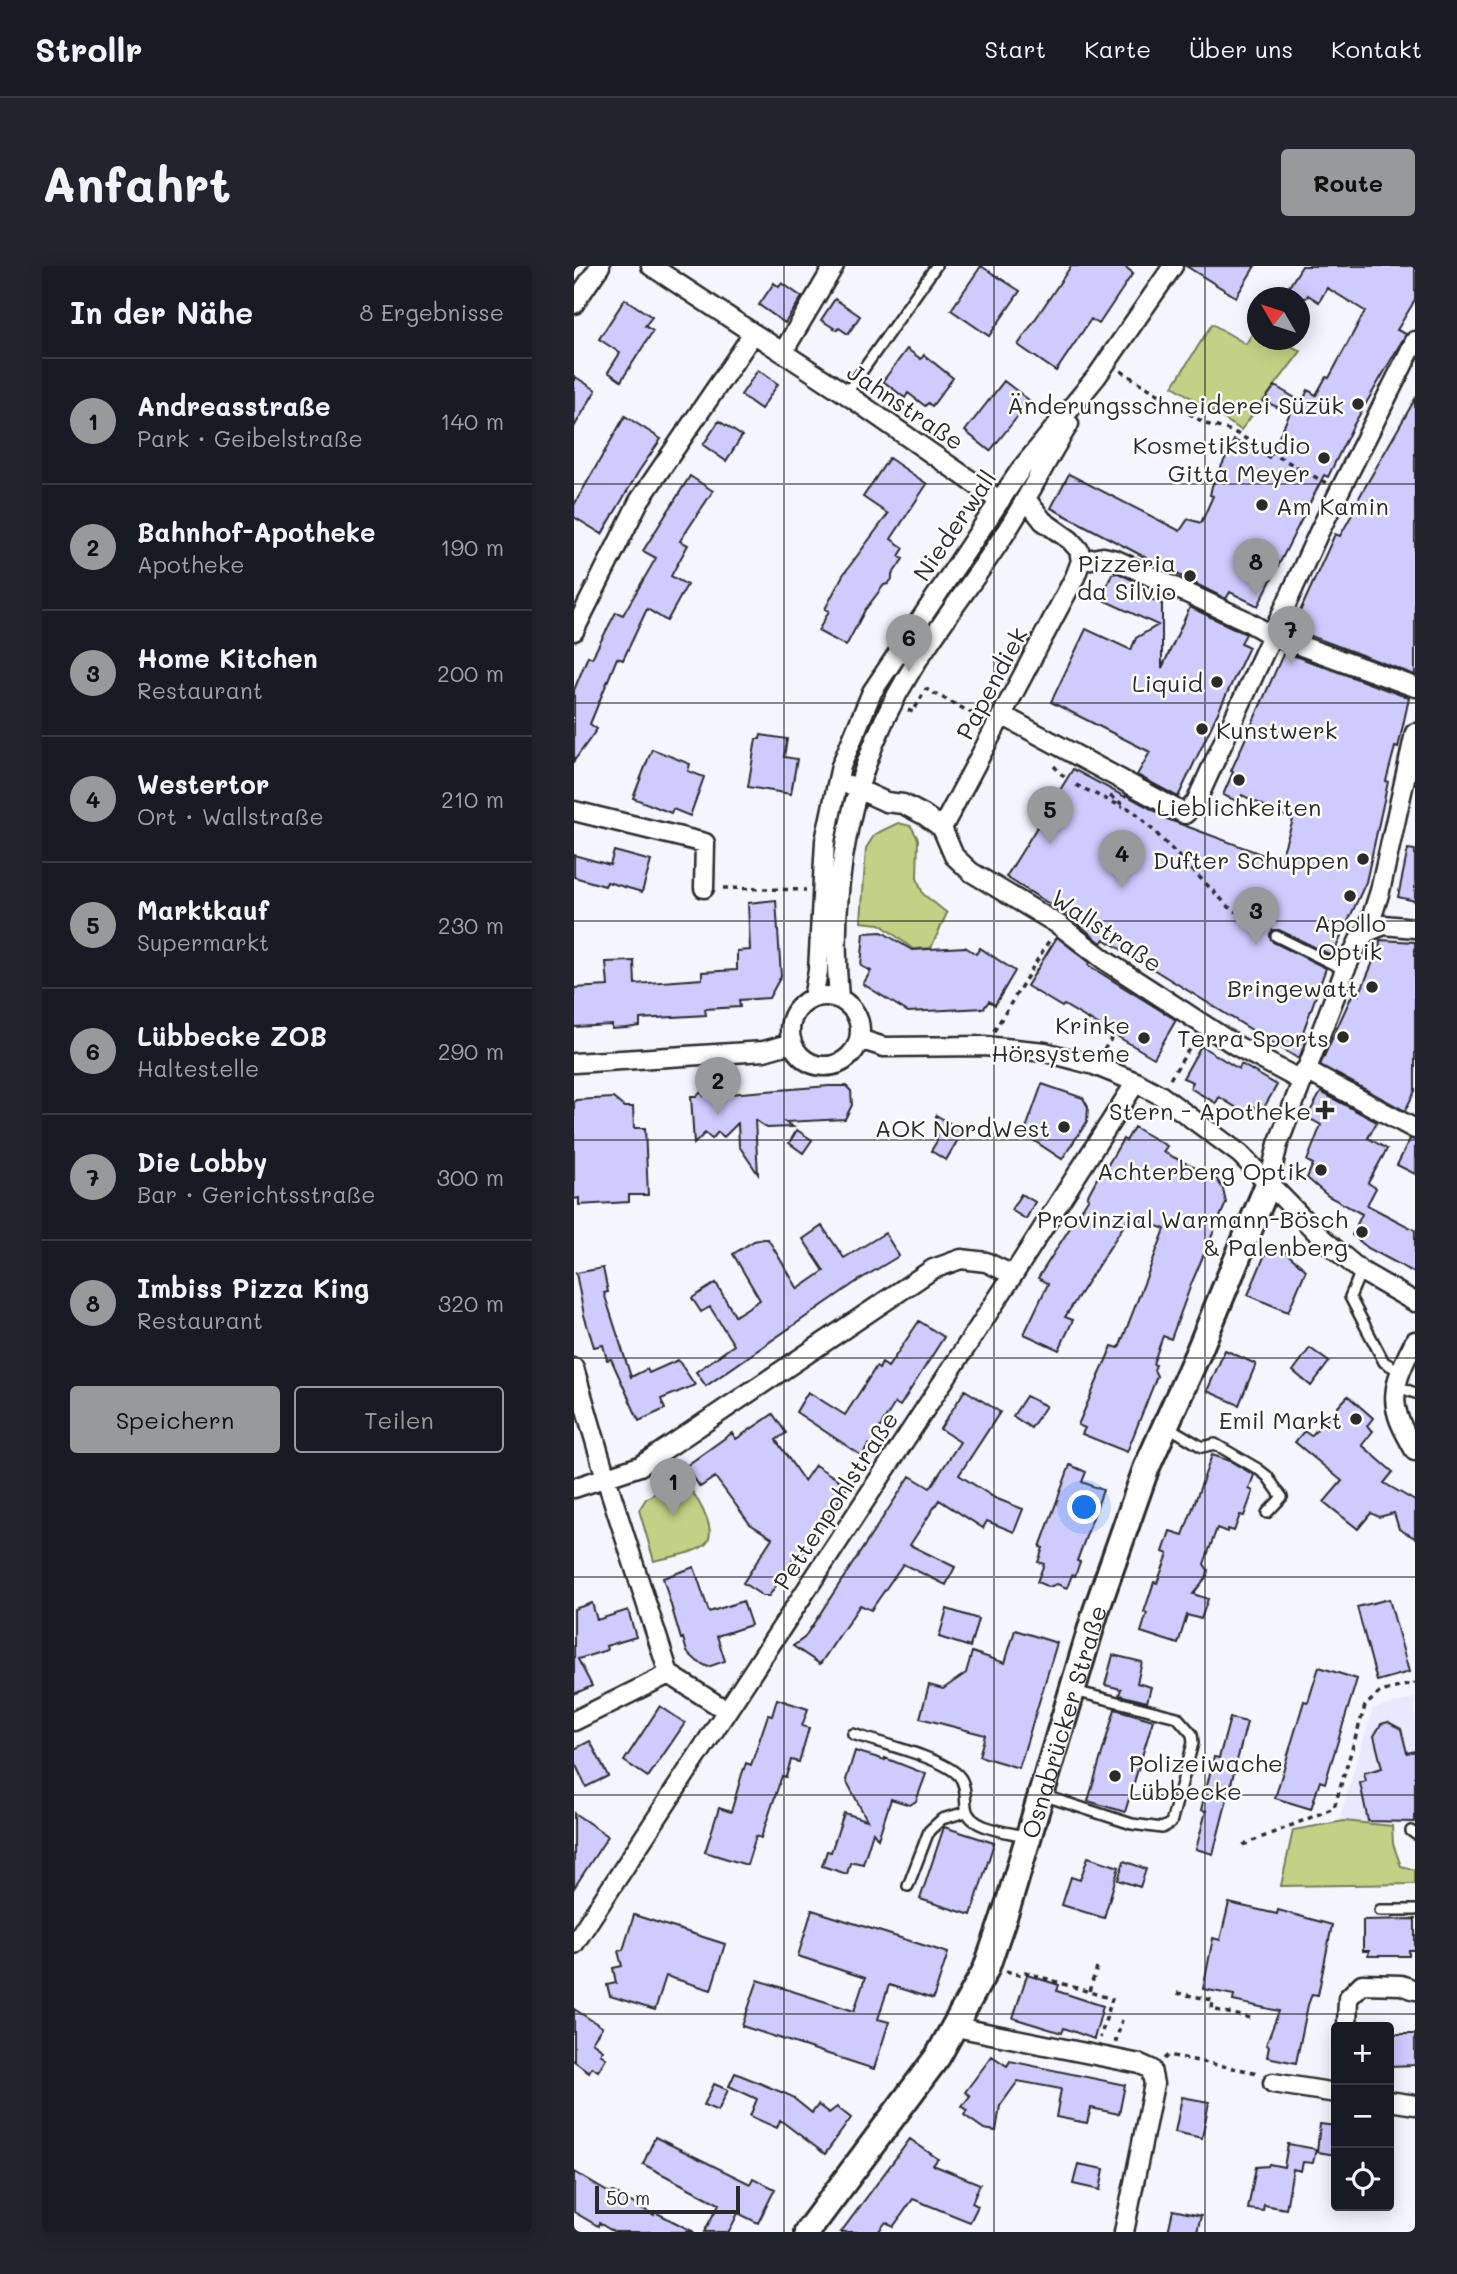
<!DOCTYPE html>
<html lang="de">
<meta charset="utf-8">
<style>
body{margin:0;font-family:Mali,sans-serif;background:#20242c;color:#f1f3f6}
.controls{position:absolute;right:21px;bottom:21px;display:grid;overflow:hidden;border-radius:7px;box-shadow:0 4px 18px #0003}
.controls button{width:63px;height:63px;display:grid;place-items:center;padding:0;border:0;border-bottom:2px solid #363941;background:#171b24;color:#f1f3f6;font:35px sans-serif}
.compass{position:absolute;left:673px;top:21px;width:63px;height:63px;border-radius:50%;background:#171b24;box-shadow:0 4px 18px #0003;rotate:309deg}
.scale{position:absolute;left:21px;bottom:18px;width:145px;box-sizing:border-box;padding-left:7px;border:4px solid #2b2b2b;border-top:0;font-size:19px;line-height:24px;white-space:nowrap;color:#2b2b2b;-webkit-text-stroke:5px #fff;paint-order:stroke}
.you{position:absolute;left:511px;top:1242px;width:24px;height:24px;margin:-18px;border:5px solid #fff;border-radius:50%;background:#1a73e8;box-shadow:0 0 0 10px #1a73e833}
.badge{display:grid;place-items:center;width:46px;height:46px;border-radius:50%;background:#98999b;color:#111;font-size:23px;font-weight:700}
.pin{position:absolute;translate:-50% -58px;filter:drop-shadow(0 2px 4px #0008)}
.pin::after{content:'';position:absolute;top:37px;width:24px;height:21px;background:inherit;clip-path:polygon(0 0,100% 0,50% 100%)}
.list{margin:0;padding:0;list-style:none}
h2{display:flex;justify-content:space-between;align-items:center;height:91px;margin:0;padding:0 28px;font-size:30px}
h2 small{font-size:23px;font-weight:400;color:#9ea1a6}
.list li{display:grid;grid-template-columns:46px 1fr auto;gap:21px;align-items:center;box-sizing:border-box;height:126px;padding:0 28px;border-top:2px solid #363941}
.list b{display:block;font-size:26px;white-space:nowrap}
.list p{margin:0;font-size:23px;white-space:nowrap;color:#9ea1a6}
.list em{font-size:23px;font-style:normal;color:#9ea1a6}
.actions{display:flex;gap:14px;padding:21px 28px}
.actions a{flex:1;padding:16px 0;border:2px solid #98999b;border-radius:7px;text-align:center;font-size:24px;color:#98999b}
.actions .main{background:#98999b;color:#111}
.icon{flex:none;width:38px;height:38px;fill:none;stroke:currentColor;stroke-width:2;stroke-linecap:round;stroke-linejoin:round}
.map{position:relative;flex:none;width:841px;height:1966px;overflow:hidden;border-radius:7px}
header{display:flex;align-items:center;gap:42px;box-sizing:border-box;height:98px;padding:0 35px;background:#171b24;border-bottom:2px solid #363941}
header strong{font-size:33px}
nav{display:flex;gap:38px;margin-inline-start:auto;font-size:24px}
.intro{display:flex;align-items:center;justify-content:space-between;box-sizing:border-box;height:168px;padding:0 42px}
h1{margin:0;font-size:49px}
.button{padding:18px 32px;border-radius:7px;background:#98999b;color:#111;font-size:24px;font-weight:700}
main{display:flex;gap:42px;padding:0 42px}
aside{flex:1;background:#171b24;border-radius:7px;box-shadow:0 4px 18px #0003}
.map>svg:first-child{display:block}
.built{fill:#e9e8ff}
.green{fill:#c2d185;stroke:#767e58;stroke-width:2}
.building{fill:#cecbfe;stroke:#2b2b2b;stroke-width:2}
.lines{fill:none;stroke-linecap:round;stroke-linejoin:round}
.lane-casing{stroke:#2b2b2b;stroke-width:14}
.street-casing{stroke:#2b2b2b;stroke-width:23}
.secondary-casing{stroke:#2b2b2b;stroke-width:30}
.path{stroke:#2b2b2b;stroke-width:3.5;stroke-dasharray:5 5;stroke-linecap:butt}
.lane{stroke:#fff;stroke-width:9}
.street{stroke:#fff;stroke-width:18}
.secondary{stroke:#fff;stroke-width:24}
.grid{fill:none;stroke:#2b2b2b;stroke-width:2;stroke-opacity:0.55}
.poi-dot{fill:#2b2b2b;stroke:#fff;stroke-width:2.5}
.labels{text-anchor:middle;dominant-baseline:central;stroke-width:5;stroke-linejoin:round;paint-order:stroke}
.poi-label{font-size:24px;fill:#2b2b2b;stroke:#fff;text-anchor:end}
.street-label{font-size:24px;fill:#2b2b2b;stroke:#fff}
</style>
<header>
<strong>Strollr</strong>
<nav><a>Start</a><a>Karte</a><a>Über uns</a><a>Kontakt</a></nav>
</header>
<div class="intro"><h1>Anfahrt</h1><a class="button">Route</a></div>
<main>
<aside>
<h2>In der Nähe<small>8 Ergebnisse</small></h2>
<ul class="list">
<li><span class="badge">1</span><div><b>Andreasstraße</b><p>Park · Geibelstraße</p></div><em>140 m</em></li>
<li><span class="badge">2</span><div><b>Bahnhof-Apotheke</b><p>Apotheke</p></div><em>190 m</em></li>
<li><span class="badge">3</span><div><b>Home Kitchen</b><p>Restaurant</p></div><em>200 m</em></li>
<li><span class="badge">4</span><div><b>Westertor</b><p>Ort · Wallstraße</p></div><em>210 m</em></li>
<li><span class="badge">5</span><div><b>Marktkauf</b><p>Supermarkt</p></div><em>230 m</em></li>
<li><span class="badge">6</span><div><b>Lübbecke ZOB</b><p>Haltestelle</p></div><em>290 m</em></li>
<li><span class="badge">7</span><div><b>Die Lobby</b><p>Bar · Gerichtsstraße</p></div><em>300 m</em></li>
<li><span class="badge">8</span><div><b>Imbiss Pizza King</b><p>Restaurant</p></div><em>320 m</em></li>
</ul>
<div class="actions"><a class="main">Speichern</a><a>Teilen</a></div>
</aside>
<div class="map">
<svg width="841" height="1966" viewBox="0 0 841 1966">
<rect width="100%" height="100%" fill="#f5f5ff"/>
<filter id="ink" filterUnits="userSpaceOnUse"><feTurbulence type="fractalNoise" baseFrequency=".0143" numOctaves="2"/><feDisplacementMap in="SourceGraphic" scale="14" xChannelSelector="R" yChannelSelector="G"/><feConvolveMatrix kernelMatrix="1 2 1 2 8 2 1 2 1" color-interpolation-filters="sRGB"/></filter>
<g filter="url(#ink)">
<path class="built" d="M841,1432V1559L765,1554L799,1443Z"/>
<path class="green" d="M638,58L672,78L683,59L684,74H705L727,85L667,164L599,120Z
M324,557L337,560L344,573L343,612L349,628L373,647L357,682L339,683L306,658L287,656L292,582L301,568Z
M108,1209C117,1225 151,1268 128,1281C115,1289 95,1291 80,1295L65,1244L72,1233Z
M770,1555L818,1560L819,1578L827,1600L841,1604V1618L707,1620L719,1564Z"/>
<path class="building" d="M407,0L446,25L415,70L377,44Z
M497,0H550L559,7L525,58L517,53L482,105L444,79Z
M612,0H681L662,31Z
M728,0H841V34L823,64L832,68L779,160L754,211L750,209L684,340L656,326L652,333L626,320L477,242L495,208L606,265L614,253L627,257L639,230L636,229L638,220L660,174L695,192L716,147L690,135L701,120L728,136L734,124L742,129L752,111L755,112L791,45L753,22L745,36L734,29L732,32H708Z
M200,17L205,21L208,17L228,31L211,57L185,39Z
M51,33L78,51L71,60L79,65L47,115L34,106L46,87L25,73Z
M261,33L286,50L274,68L265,62L263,64L247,54Z
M333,83L347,93L350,89L379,112L358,140L354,137L351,140L334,127L331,132L309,115Z
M184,104L204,118L187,143L167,129Z
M0,110L22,124L0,161Z
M430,115L456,135L416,185L391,165Z
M841,133V409L718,363L761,268L766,270L780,245L778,244Z
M51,150L87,173L65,205L28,268L0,251V239Z
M145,155L168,170L152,195L129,179Z
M315,192L353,218L317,273L330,282L325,290L329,293L318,309V313L314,318L310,319L291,344L272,380L244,365L255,345L251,343L269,309L314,248L289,231Z
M116,210L139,225L106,275L114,279L97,310L113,319L93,355L73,343L49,394L43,392L16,458L23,463L0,495V424L14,390L18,392L42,346L49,349L82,292L69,285Z
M544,307L571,320L567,329L588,338V402L616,341L672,368L667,377L675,381L604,531L563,509L576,486L477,436L512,363L557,384L562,372L584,359L527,333L538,308Z
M710,386L835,432L824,482L821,481L812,515L814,516L792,616L761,684L759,683L757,689L705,664H699L696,668L699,676L752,702L729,766L734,768L725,793L530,673L527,677L495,650L432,611L499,503L551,531L552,529L594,552L593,553L706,595L719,554L668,529L665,536L649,529L659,506L657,505Z
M187,469L213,473L210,491L223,493L217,528L174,521L182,473H186Z
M78,483L116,498L114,505L130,511L116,550L99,543L97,547L59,532Z
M834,583L841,584V635L824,631Z
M40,585L77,595L68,626L33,616L31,620L0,611V589L36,599Z
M202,634L207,710L195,732L165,734L166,741L131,743L132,749L66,753V760L53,762L38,763V759L0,761V722L34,720L32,696L60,695L61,718L128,713V706L163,704V685L176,684L174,637Z
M308,666L338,684L391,681L402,688L406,682L441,705L421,739L415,735L410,742L334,746L289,718L297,705L287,700L290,667Z
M483,671L515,696L514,699L602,754L580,792L490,739L488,741L453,720Z
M806,674L841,676V825L831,845L746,799L779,727L785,729L799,696V688H805Z
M627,780L665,803L667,798L703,819L688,845L681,841L676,850L645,831L642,837L616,822L619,816L609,812Z
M468,818L509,832L514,841L513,856L488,893L450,868Z
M255,820H272L277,825L278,839L271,853L211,856L219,861L193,862L181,854L184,908L165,880L164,857L150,871L144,866L138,873L131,867L120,878L117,830H123L127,826L130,830Z
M747,826L803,856L794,872L813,883L794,917L802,922L793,939L841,964V1007L794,982L778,969L788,948L754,930L733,912L739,898L733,895L747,859L733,851Z
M39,832L50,841H59L60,862H71L74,929H55V936L5,939V932L0,933V836L2,834Z
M362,849L389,865L372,894L357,885L363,875Z
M560,861L593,880L589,886L642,912L649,923L652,937L618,1016L597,1073L589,1070L579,1098L582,1099L580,1104L583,1110L553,1186L508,1168L511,1162L504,1159L538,1080L545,1082L591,963L556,950L491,1051L499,1054L485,1084L450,1068L474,1018L464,1012L515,932L513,931L529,901L532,902L549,873L552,875Z
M223,864L238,874L229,887L215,877Z
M836,873L841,874V908L823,899Z
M447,928L461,936L452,953L437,944Z
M248,960L270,992L311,967L325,990L285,1014L132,1120L122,1106L160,1079L136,1041L127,1046L118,1032L142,1017L161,1050L186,1034L159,988L180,975L189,973H194L224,1023L250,1005L229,973Z
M695,979L711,986L732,1004L714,1046L674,1029Z
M29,1002L34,1026L30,1027L57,1111L73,1103L75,1107L104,1094L121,1119L87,1133L91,1143L65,1155L37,1093L33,1094L29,1079L20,1081L10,1049L2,1007Z
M345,1055L370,1071L326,1140L321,1137L303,1166L307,1168L299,1181L295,1178L288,1190L222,1146L234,1126L271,1149L302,1101L305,1103L308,1097L314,1101Z
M736,1082L755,1096L737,1120L719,1105Z
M651,1084L682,1098L665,1139L633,1125Z
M391,1124L426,1146L385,1209L421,1232L449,1243L440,1266L413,1255L409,1262L365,1234L336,1279L381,1301L372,1319L329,1298L297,1344L286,1339L246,1398L219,1380L230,1372L336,1210L356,1222L386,1176L366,1163Z
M452,1130L472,1140L457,1162L439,1150Z
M774,1130L799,1152L793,1160L799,1165L788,1179L819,1206L810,1217L841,1235V1272L825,1263L820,1247L805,1251L797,1247L784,1263L750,1236L768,1215L721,1176L730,1165L737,1170Z
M199,1148L212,1167L202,1174L230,1215L241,1199L274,1220L228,1292L223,1288L195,1330H189L169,1317L198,1272L176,1258L141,1211L126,1221L112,1200L158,1167L162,1173Z
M638,1189L656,1195L680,1209L675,1223L679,1225L670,1250L666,1249L660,1265L654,1263L653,1266L643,1262L630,1298L634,1304L633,1310L619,1328L634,1333L627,1353L613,1349L604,1378L567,1366L573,1347L570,1346L580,1316L583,1317L594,1288L589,1286L596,1265L609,1269Z
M496,1199L512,1206L508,1216L529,1224L503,1295L506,1296L501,1310L498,1309L493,1322L483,1318L475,1321L463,1316L470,1298L464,1296L469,1282L466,1281Z
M120,1301L135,1346L169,1335L177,1359L143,1370L151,1395L134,1401L124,1396L113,1386L109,1372L107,1373L89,1312Z
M815,1333L835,1406L803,1415L783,1341Z
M18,1337L23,1354L54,1344L62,1371L32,1380L33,1384L4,1393L18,1420L0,1428V1343Z
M373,1343L404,1353L396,1381L365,1371Z
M441,1364L483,1377L445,1502L405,1490L411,1469L346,1452L355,1419L369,1423L392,1407L398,1386L431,1397Z
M539,1389L568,1396L563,1417L577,1421L573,1436L545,1429L547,1423L531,1419Z
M745,1401L783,1413L751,1517L746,1515L737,1543L701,1532L730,1435L734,1436Z
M203,1433L234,1443L228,1460L235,1462L225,1496L217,1494L212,1511L208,1510L187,1572L182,1570L173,1599L131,1586L145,1542L157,1546L168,1508L172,1497L177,1499L194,1449L198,1450Z
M86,1440L111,1457L74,1511L50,1495Z
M541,1443L579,1454L551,1546L514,1535Z
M656,1452L673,1456L639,1588L622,1583L632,1545L627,1544L640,1491L645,1492Z
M814,1456L827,1463L833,1487L841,1485V1556L794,1555L786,1517L792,1515L790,1507L808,1502L800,1470L807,1458Z
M16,1475L34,1510L12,1521L0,1495V1483Z
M281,1485L311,1494V1492L352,1508L342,1535L336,1539L317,1533L304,1573L299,1566L289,1598L280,1596L276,1597L273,1608L248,1600L253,1585L257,1586L270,1547L293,1554L272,1514Z
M0,1547L34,1570L0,1622Z
M370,1561L420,1577L397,1649L346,1633Z
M514,1591L545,1601L530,1652L488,1639L497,1611L506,1614Z
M550,1595L572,1603L566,1621L544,1614Z
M655,1637L703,1648L704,1644L758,1659L744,1729L738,1728L734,1739L722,1797L693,1791L695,1780L692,1779L705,1745L659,1735L660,1729L629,1723L639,1672L646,1674Z
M238,1644L374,1687L359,1733L315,1719L304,1753L315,1756L300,1803L168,1760L184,1714L280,1745L291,1712L224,1690Z
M60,1649L151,1678L137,1724L92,1710L81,1744L36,1730L33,1719L42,1717L39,1702L48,1700L44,1685L49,1684Z
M841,1653V1684H835V1690H794L795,1685H789V1654Z
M453,1709L485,1719L483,1725L529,1740L520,1773L490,1762L488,1767L439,1752Z
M0,1743L28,1761L18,1776L29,1784L26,1788L32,1792L24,1805L18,1801L15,1806L0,1795Z
M815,1768H841V1799L815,1800Z
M418,1790L433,1800L436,1795L551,1819L545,1848L517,1842L513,1857L482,1851L487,1823L444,1815L426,1840L422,1865L410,1863L390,1849L393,1844L388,1840L396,1830L391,1826Z
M161,1807L217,1830L238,1847L244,1839L255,1847L263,1841L277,1852L251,1888L206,1854L203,1862L176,1850L183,1833L155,1820Z
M140,1818L154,1824L144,1845L130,1839Z
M608,1831L635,1836L628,1872L601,1866Z
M746,1858L762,1860V1889L743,1886Z
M81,1871L176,1918L179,1912L201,1923L184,1957L164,1947L155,1966H130L145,1938L69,1898Z
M336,1873L364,1893L359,1899L406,1918L398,1937L404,1940L396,1956L339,1933L319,1961L312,1956L304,1966H267Z
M714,1878L742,1883L739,1897L729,1896L727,1905L719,1903L712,1943L690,1939L689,1945L674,1943L682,1901L694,1900L695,1898L710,1901Z
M504,1898L530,1903L526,1924L499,1918Z
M0,1906L37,1928L39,1926L80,1949L81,1946L120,1966H40L25,1957L24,1960L0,1946Z
M599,1944L627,1950L623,1966H594Z"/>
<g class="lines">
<defs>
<path id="lane" d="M272,128L362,0
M702,670L771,704
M787,1005L776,1031L810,1096L826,1105
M822,1120L841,1127
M593,1160L628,1181L641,1178L684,1203L693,1210L708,1231L693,1247
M279,1468C302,1476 370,1492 385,1510C392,1518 391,1531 392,1541C394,1563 434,1566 452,1570
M468,1529L558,1558L588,1562L597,1557L619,1477L618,1468L603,1451L500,1425
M837,1565L841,1568
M334,1620L355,1565L368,1553L392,1546
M806,1644H841"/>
<path id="street" d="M77,0L272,128L426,235
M0,38L26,0
M209,86L260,0
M507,295L529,291L542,294L671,354L697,369L841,421
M0,365L65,235L179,68
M428,449L611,548L622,536L745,266L841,75
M275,519L312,536L329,538L350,549L368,562L380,590L397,606L485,659L532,695L661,779L728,815
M0,545L131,577L130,622
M368,562L501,311L507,295L505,284L496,274L469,255L452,233
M793,666L810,659L841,662
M216 765a35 35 0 1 1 70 0a35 35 0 1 1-70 0Z
M239,732L244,705L251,575L267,500L298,426L447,203L523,110L599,0
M265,733C255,617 276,502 338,403C366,358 399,316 428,272C453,235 471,195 495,158
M285,773L310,781L410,780L471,786L520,799L562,816L586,829L666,888L750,974L787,1005L841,1036
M0,797L190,785L218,777
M731,804L841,863
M695,916L704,878L771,704L785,674L793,666L806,625L841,467
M841,1075C829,1098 815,1123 824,1150C827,1161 835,1174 841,1185
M0,1102L32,1212L95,1408L153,1445
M0,1222L66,1200L359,1003L387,993L412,996L439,1009
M0,1455L95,1408
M0,1678L439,1009L562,816
M382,1761L566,1798L577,1803L580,1818L550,1966
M773,1761L774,1732L788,1718L827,1719L841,1724
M699,1817L762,1827
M815,1835L841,1839"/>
<g id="secondary">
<path id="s1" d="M233,1966L364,1790L412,1703L435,1636L522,1345L572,1203L624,1087L695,916"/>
</g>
</defs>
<use href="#lane" class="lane-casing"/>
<use href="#street" class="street-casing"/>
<use href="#secondary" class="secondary-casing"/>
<path class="path" d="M547,105L632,158L658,165L752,217
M334,444L339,446L352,423L407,452
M480,500L493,514
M502,519L549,541
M536,530L563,548L655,641L691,663
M149,622L232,624
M420,765L476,673
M530,784L540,768
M596,813L622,772
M669,1579L760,1542L791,1440L806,1426L841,1417
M432,1705L446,1709L451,1706L538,1733L526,1772
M515,1725L523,1702
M603,1727L639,1734L638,1743L676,1752
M540,1775H542L548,1754
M590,1793L594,1789L684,1807"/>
<use href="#lane" class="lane"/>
<use href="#street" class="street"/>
<use href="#secondary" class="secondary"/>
</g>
</g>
<path class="grid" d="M210,0V1966M420,0V1966M631,0V1966M0,218H841M0,437H841M0,655H841M0,874H841M0,1092H841M0,1311H841M0,1529H841M0,1748H841"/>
<g class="poi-dot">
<circle cx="784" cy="138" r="7"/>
<circle cx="750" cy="192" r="7"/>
<circle cx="688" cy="239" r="7"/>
<circle cx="616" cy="310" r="7"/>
<circle cx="643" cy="416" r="7"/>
<circle cx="628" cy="463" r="7"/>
<circle cx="665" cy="514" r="7"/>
<circle cx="789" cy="593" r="7"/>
<circle cx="776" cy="630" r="7"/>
<circle cx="798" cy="721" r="7"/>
<circle cx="769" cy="771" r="7"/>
<circle cx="570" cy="772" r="7"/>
<path d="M747.5 833.5h7v7h7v7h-7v7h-7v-7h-7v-7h7z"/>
<circle cx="490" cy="861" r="7"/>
<circle cx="747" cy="904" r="7"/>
<circle cx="788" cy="966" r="7"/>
<circle cx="782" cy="1153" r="7"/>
<circle cx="541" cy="1510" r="7"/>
</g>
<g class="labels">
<g class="poi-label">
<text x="770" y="138">Änderungsschneiderei Süzük</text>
<text x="736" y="178">Kosmetikstudio<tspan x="736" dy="28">Gitta Meyer</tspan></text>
<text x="702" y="239" text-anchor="start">Am Kamin</text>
<text x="602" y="296">Pizzeria<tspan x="602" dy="28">da Silvio</tspan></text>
<text x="629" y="416">Liquid</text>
<text x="642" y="463" text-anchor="start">Kunstwerk</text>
<text x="665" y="540" text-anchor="middle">Lieblichkeiten</text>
<text x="775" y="593">Dufter Schuppen</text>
<text x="776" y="656" text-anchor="middle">Apollo<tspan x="776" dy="28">Optik</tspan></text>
<text x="784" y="721">Bringewatt</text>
<text x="556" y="758">Krinke<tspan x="556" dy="28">Hörsysteme</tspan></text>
<text x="755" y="771">Terra Sports</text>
<text x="737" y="844">Stern - Apotheke</text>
<text x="476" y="861">AOK NordWest</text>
<text x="733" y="904">Achterberg Optik</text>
<text x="774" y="952">Provinzial Warmann-Bösch<tspan x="774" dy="28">&amp; Palenberg</tspan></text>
<text x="768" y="1153">Emil Markt</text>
<text x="555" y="1496" text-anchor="start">Polizeiwache<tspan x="555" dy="28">Lübbecke</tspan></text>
</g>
<g class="street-label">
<text transform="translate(332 140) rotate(34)">Jahnstraße</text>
<text transform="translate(380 259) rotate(-56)">Niederwall</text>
<text transform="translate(417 417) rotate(-62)">Papendiek</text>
<text transform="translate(533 664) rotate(34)">Wallstraße</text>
<text transform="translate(261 1234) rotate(-57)">Pettenpohlstraße</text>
<text stroke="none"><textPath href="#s1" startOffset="578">Osnabrücker Straße</textPath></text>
</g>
</g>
</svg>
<div class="controls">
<button>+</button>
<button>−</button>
<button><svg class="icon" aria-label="locate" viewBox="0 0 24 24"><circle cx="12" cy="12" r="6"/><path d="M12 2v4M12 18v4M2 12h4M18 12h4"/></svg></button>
</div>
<svg class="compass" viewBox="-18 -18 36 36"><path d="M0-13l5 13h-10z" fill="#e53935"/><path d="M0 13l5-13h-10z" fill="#9ea1a6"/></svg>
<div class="scale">50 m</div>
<div class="you"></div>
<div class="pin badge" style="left:99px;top:1250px">1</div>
<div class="pin badge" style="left:144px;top:849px">2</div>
<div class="pin badge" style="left:682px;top:679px">3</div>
<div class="pin badge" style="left:548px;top:622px">4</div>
<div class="pin badge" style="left:476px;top:578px">5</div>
<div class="pin badge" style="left:335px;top:406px">6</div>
<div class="pin badge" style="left:717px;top:398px">7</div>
<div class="pin badge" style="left:682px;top:330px">8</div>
</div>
</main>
